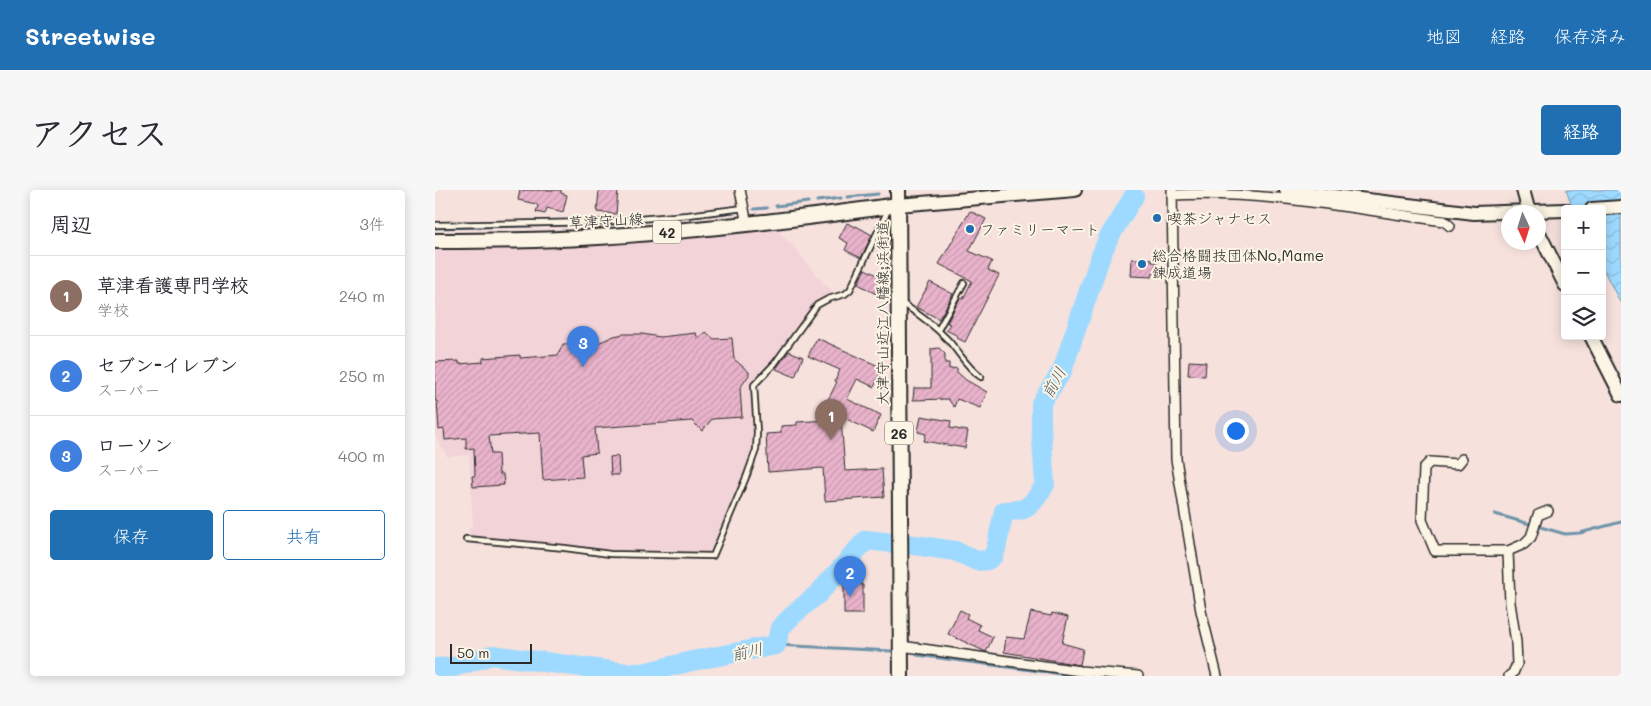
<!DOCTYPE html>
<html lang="ja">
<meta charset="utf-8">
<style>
body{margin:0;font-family:Mali,"Klee One",sans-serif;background:#f7f7f7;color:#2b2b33}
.controls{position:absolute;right:15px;top:15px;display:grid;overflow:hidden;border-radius:5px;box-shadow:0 2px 12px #0003}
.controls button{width:45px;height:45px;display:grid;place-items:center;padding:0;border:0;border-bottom:1px solid #e1e1e2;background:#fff;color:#2b2b33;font:25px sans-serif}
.compass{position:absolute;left:1066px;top:15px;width:45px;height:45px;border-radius:50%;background:#fff;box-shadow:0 2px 12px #0003;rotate:176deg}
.scale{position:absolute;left:15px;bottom:12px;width:82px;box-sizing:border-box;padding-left:5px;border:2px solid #2b2b2b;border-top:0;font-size:14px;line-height:18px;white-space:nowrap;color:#2b2b2b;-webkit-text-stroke:4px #fcf5e5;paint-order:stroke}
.you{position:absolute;left:800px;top:240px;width:18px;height:18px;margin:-12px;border:4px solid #fff;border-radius:50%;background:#1a73e8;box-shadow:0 0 0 8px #1a73e833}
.badge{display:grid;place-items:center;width:32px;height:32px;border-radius:50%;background:#1f6fb2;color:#fff;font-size:16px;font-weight:700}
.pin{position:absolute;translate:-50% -41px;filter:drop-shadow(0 1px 2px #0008)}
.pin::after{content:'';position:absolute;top:26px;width:18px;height:15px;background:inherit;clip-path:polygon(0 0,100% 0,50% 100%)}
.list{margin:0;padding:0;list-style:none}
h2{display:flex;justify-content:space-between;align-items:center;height:65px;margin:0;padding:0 20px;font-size:21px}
h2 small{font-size:16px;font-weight:400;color:#7c7c81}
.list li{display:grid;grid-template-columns:32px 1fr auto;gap:15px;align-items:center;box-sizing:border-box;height:80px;padding:0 20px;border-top:1px solid #e1e1e2}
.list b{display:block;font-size:19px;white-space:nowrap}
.list p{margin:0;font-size:16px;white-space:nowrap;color:#7c7c81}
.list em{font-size:16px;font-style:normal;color:#7c7c81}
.actions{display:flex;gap:10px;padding:15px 20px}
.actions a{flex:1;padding:11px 0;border:1px solid #1f6fb2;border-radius:5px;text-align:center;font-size:18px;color:#1f6fb2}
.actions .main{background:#1f6fb2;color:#fff}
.icon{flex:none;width:28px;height:28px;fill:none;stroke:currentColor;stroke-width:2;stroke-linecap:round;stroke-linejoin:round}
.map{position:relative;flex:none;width:1186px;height:486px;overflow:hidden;border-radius:5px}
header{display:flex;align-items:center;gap:30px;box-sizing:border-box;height:70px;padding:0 25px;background:#1f6fb2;color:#fff}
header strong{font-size:24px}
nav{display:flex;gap:28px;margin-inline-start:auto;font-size:18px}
.intro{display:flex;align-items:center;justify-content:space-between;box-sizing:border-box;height:120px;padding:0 30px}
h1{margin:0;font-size:35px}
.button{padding:12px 22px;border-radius:5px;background:#1f6fb2;color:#fff;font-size:18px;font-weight:700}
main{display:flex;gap:30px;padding:0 30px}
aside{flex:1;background:#fff;border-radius:5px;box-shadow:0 2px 12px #0003}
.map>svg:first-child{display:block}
.built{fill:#f2d3d8}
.water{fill:url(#water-waves);stroke:#7094aa}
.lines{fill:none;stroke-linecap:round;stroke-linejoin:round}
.stream{stroke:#7094aa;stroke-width:3}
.river{stroke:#9edaff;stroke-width:20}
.building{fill:url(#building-hatch);stroke:#2b2b2b}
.lane-casing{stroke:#2b2b2b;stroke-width:8}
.street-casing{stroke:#2b2b2b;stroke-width:12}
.secondary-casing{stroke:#2b2b2b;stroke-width:16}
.primary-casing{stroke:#2b2b2b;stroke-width:18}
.lane{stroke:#fcf5e5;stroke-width:4.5}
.street{stroke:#fcf5e5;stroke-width:9}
.secondary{stroke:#fcf5e5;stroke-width:12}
.primary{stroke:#fcf5e5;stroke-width:14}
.poi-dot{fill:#1f6fb2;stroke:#fcf5e5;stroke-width:2}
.labels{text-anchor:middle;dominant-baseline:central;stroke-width:4;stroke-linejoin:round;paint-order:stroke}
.shield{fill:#fcf5e5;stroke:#6a6863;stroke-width:1}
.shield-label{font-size:14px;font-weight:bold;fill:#2b2b2b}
.poi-label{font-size:15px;fill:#2b2b2b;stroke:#fcf5e5;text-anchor:start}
.street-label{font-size:15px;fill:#2b2b2b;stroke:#fcf5e5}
.water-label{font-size:16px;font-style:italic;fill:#485760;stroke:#fcf5e5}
</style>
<header>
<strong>Streetwise</strong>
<nav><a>地図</a><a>経路</a><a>保存済み</a></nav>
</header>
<div class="intro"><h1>アクセス</h1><a class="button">経路</a></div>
<main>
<aside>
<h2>周辺<small>3件</small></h2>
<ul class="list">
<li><span class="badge" style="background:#8d6e63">1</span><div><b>草津看護専門学校</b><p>学校</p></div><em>240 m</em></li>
<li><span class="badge" style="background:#3f7fe0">2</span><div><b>セブン-イレブン</b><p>スーパー</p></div><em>250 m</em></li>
<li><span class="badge" style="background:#3f7fe0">3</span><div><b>ローソン</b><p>スーパー</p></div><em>400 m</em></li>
</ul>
<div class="actions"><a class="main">保存</a><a>共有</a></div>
</aside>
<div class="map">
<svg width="1186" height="486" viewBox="0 0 1186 486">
<defs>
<pattern id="water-waves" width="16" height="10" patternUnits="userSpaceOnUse" patternTransform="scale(1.25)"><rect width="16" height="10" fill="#9edaff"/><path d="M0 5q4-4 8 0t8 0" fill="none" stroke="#88bbdb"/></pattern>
<pattern id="building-hatch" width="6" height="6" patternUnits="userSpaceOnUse" patternTransform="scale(1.25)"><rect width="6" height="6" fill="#e9b3cb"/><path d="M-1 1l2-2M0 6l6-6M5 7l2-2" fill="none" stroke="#c89aae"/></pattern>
</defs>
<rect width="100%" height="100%" fill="#f6e1dd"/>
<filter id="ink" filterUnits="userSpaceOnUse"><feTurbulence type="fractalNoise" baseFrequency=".02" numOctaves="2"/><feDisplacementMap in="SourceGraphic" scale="10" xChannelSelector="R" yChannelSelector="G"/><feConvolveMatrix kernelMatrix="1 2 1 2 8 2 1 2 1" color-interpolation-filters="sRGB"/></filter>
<g filter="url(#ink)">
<path class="built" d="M342,40L360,58L382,86L397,101L394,106L381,112L336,175L316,193L320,253L313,275L273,365L172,363L35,347L34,338L38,335L34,265L12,266L0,245V60L192,52Z"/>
<path class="water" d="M1131,0H1186V114L1167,77V19H1138Z"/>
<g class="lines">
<path class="stream" d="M413,7L443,4
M382,11L406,8
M341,16L373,12
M319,19L332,18
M275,25L305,21
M0,38L176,34L268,26
M1060,324L1130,344L1145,343L1186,332
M341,455L457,461
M482,465L641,486"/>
<path class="river" d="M472,354L520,361L542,371L553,370L558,366L561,359L569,321C584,321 592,321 601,308C605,303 608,299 610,294L606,236V213L627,181L665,68L673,49L699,6
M0,478L19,477L57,465L184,482L208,483L257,471L341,455L345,438L359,424L384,403L431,350L458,353"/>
</g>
<path class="building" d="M85,0H126V3L132,5L128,22L112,18L110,24L101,22L103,16L101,14L83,10Z
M164,0H183L181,24L162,22Z
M535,21L551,29L534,61L557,71L553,80L564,85L530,152L522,148L523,146L511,140L515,134L512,133L525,108L528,109L537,91L504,74Z
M412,33L421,37V36L437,45L426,68L410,60L413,53L404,48Z
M704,68L717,69V72H722L721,83H718L717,87L696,86L697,69H704Z
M430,79L450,89L447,94L455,98V105L452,110L423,94Z
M495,92L518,104L504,129L481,117Z
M271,142L279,149L297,148L299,169L314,182V185L305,198L307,227L277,229L267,241L257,231L160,238L162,263L146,265L148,287L108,290L105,243L54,246L56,264H63L64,284H68L69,295L38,297L37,286H40L39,258L31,259V248L10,250L9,239L4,240L2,211H0V172L24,171V174L48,172V168L85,165V168L123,165L128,154L163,153L179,146L188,144H207L225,147L261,143L263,149Z
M382,148L448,178L439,197L422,189L412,209L446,225L438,242L389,218L402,192L400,191L405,180L373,166Z
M504,158L510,164V173H514V179L522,178V182L531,190L552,202L545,218L522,209L519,217L513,209L478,210L479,198H496V159Z
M354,161L368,167L360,187L341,179Z
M754,171L771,172L770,186L753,185Z
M486,226L516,231L515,238L533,241L530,258L489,251L491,244L483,242Z
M406,229L410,281L447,279L449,307L390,311L388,278L333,282L331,244L346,243V236L362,235V232Z
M183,266L184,285H176L175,267Z
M409,386L420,387V389H426V395H428V424H409Z
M525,420L533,424L531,428L545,435L543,440L558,447L551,462L513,444Z
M596,422L616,426L617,423L633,427L627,453L648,459L645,475L569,462L571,447L589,449Z"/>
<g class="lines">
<defs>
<path id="lane" d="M0,35L166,32L253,25L309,18
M467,113C483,124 499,135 513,150C524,162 532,178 546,187
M503,140L529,93
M31,349L130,358L175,364L278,366L312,285L321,260L322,242L319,195L340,173L382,115L393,109L410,104L415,100L453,20"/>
<path id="street" d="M305,0L312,34
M737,0L741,269L766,421L782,486
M737,5C828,0 920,19 1009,31L1015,36
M1027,269L1023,274L995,272L989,278L987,330L1000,361H1073L1089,354L1096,347L1103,325L1113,321
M1073,361L1075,413L1081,452L1082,474L1078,483L1074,486
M466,456L645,481L703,486"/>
<path id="secondary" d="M851,0L1039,23L1130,20
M1088,0L1094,22
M463,15L640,0
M1157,19L1186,17
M1104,43L1130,95
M1156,146L1186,205"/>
<path id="primary" d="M463,0L466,486
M0,51C48,51 97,51 145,48C251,42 357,30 463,15"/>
</defs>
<use href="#lane" class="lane-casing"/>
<use href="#street" class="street-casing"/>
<use href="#secondary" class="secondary-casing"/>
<use href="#primary" class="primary-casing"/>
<use href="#lane" class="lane"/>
<use href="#street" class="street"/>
<use href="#secondary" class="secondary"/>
<use href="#primary" class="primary"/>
</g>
</g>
<g class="poi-dot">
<circle cx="722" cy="28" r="5"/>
<circle cx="535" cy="39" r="5"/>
<circle cx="707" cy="74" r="5"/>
</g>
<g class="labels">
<g class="shield">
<rect x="218" y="30.5" width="28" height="23" rx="4"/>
<rect x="450" y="231.5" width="28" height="23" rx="4"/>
</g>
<g class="shield-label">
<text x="232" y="42">42</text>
<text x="464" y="243">26</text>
</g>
<g class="poi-label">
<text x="732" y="28">喫茶ジャナセス</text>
<text x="545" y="39">ファミリーマート</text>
<text x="717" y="65">総合格闘技団体No,Mame<tspan x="717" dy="17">錬成道場</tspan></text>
</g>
<g class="street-label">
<text transform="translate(171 30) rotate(-3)">草津守山線</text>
<text transform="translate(447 123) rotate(-90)">大津守山近江八幡線;浜街道</text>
</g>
<g class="water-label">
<text transform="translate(618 192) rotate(-61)">前川</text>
<text transform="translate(312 461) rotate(-12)">前川</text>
</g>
</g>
</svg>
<div class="controls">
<button>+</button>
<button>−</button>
<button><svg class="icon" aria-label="layers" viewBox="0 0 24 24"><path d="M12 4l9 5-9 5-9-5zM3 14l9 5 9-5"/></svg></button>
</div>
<svg class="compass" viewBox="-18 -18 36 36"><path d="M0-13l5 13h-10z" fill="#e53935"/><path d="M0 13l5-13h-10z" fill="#7c7c81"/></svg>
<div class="scale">50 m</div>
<div class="you"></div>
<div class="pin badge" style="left:396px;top:250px;background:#8d6e63">1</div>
<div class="pin badge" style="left:415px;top:407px;background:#3f7fe0">2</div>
<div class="pin badge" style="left:148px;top:177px;background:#3f7fe0">3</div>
</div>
</main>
